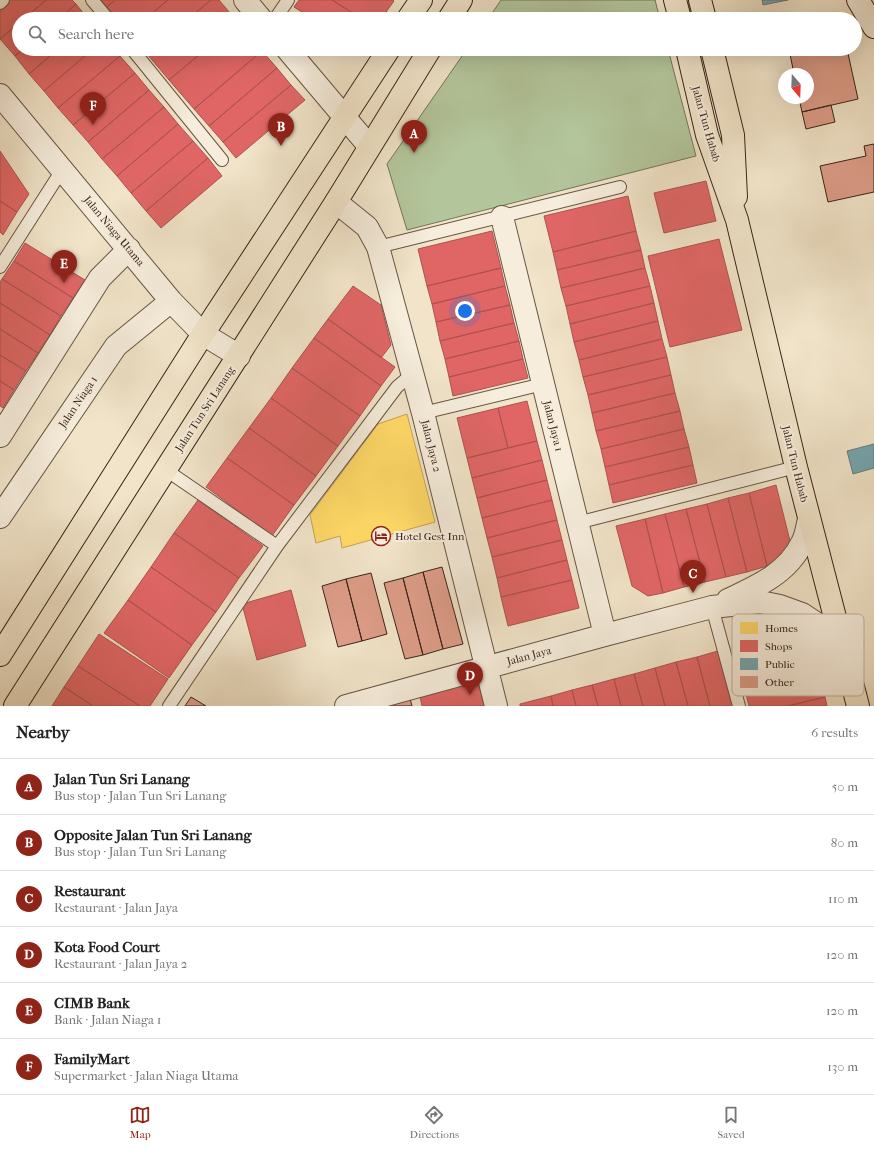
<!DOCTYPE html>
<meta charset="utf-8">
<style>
body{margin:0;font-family:"IM FELL French Canon",serif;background:#f2f2f2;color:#222}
.compass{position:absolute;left:778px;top:68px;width:36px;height:36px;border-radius:50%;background:#fff;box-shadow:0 4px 16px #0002;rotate:161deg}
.you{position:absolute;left:465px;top:311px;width:14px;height:14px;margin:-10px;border:3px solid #fff;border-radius:50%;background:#1a73e8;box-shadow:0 0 0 6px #1a73e833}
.badge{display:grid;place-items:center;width:26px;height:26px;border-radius:50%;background:#8f2418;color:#fff;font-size:13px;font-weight:700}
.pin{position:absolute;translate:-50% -33px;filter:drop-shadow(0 1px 2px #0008)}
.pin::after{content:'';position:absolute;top:21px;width:14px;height:12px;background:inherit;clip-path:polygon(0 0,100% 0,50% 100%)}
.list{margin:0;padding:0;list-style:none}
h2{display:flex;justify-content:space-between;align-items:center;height:52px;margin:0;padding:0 16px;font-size:17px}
h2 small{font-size:13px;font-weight:400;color:#767676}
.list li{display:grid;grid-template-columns:26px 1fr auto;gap:12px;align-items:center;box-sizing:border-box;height:56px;padding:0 16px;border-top:1px solid #e0e0e0}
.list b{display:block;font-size:15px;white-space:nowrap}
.list p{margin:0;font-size:13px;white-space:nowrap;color:#767676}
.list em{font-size:13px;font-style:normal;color:#767676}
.icon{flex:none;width:22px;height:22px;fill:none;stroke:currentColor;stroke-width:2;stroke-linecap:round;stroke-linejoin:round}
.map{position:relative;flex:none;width:874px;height:706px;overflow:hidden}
.search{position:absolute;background:#fff;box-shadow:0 4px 16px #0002;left:12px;right:12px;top:12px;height:44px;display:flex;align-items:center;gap:10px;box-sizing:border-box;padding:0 14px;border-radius:22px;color:#767676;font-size:15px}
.sheet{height:388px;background:#fff}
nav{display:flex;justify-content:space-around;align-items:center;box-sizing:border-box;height:56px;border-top:1px solid #e0e0e0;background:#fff;font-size:11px;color:#767676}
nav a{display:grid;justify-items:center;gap:2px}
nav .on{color:#8f2418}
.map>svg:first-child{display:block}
.green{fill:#b3c59b;stroke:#76745a}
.homes{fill:#ffd966;stroke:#c4a34f}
.shops{fill:#e06666;stroke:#ae524f}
.public{fill:#76a5af;stroke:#647e82}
.building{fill:#de9d89;stroke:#392418}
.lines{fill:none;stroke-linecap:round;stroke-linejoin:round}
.lane-casing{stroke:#675444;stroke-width:14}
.street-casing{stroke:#675444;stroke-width:24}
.secondary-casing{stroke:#392418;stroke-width:24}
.primary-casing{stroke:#392418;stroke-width:24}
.highway-casing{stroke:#392418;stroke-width:24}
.lane{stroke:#f6eddc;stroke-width:12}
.street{stroke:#f6eddc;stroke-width:22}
.secondary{stroke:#f6eddc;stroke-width:22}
.primary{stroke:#f1e4c9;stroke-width:22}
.highway{stroke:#f1e4c9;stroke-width:22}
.labels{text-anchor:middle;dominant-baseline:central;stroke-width:4;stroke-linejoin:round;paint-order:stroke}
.street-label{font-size:11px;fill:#392418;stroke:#f6eddc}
.poi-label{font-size:11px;fill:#392418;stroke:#f6eddc;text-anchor:start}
.key{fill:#f6eddc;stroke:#bdb1a1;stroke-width:1}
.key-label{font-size:11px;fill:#392418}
</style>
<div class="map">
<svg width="874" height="706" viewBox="0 0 874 706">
<rect width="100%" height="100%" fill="#f1e4c9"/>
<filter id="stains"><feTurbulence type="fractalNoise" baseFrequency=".005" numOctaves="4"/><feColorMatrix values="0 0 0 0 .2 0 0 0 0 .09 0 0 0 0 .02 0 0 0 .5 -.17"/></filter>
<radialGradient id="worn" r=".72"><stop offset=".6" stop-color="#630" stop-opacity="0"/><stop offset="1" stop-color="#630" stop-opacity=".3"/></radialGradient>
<path class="green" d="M501,0H655L660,19H488Z
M467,49H668L696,156L407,230L387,164Z"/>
<path class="homes" d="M407,414L435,522L342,548L340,536L316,543L310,515L378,424Z"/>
<path class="shops" d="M11,0H46L24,19H19V23L0,39V9Z
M46,0H72L76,4L59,19H24Z
M101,0H115L107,7Z
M115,0H168L145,19H117L107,7Z
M168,0H211L188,19H145Z
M211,0H219L235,19H188Z
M299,0H332L362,19H313L294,7Z
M332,0H393L394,1L381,19H362Z
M76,4L88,19H59Z
M19,23V49H23L15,56L0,39Z
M23,49H58L29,74L15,56Z
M58,49H93L44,91L29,74Z
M93,49H114L120,56L58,108L44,91Z
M143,49H153L147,54Z
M153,49H206L169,80L147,54Z
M206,49H261L262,51L194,109L169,80Z
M262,51L277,68L209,126L194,109Z
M120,56L135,73L73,125L58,108Z
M277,68L291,85L223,142L209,126Z
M135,73L149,90L88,142L73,125Z
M291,85L305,100L236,158L223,142Z
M149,90L164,107L102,159L88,142Z
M164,107L178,124L117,176L102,159Z
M178,124L193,141L131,193L117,176Z
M193,141L208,158L146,211L131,193Z
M0,151L29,194L17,212L0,201Z
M208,158L222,176L161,228L146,211Z
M706,181L716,221L664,233L654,193Z
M628,196L636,231L553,252L544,216Z
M0,201L17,212L3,235L0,232Z
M492,231L501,268L427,286L418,249Z
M636,231L641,250L557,270L553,252Z
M719,239L742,330L670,347L648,256Z
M25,243L85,280L73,298L14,261Z
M641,250L645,268L561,288L557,270Z
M14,261L73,298L61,316L2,279Z
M501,268L505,286L432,304L427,286Z
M645,268L650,286L566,306L561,288Z
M2,279L61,316L50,335L0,303V282Z
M353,286L381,305L391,345L381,358L328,319Z
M505,286L510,305L436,322L432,304Z
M650,286L654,303L570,324L566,306Z
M0,303L50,335L38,353L0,329Z
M654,303L658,321L574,342L570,324Z
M510,305L514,323L440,341L436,322Z
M328,319L395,367L381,386L314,338Z
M658,321L662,339L579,360L574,342Z
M514,323L519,341L445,359L440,341Z
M0,329L38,353L26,371L0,355Z
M314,338L381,386L360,416L292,368Z
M662,339L667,357L583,377L579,360Z
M519,341L523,359L449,377L445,359Z
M0,355L26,371L14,390L0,381Z
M667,357L671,375L588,395L583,377Z
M523,359L528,378L453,396L449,377Z
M292,368L360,416L338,446L271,398Z
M671,375L675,393L592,413L588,395Z
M0,381L14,390L3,408L0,406Z
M675,393L680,411L596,431L592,413Z
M271,398L338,446L316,476L249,428Z
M527,401L537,441L508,448L498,408Z
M498,408L508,448L467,458L457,418Z
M680,411L684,429L601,449L596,431Z
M249,428L316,476L294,505L227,458Z
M684,429L689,447L605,467L601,449Z
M537,441L542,460L472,478L467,458Z
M689,447L693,465L609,485L605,467Z
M227,458L294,505L272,536L206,487Z
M542,460L547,480L477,498L472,478Z
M693,465L697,483L613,503L609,485Z
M547,480L552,500L482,518L477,498Z
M776,485L791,545L781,562L767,566L749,493Z
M749,493L767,566L747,572L728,498Z
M728,498L747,572L726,577L707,504Z
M198,500L263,546L239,578L174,533Z
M552,500L557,520L487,538L482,518Z
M707,504L726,577L705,582L686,509Z
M686,509L705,582L684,587L665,514Z
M665,514L684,587L663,593L645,519Z
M645,519L663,593L648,596L632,586L616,526Z
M557,520L562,540L492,557L487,538Z
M174,533L239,578L216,612L151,567Z
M562,540L567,560L497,578L492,557Z
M567,560L572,580L501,597L497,578Z
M151,567L216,612L192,645L128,600Z
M572,580L579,608L508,626L501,597Z
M291,590L306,646L257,660L242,604Z
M128,600L192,645L169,678L104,633Z
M99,634L168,679L150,706H140L78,666Z
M718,651L733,706H710L697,657Z
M697,657L710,706H688L676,662Z
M676,662L688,706H665L655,668Z
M78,666L140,706H93L64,687Z
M655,668L665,706H643L634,674Z
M634,674L643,706H621L614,679Z
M819,676L825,697L788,706H749L746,694Z
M477,677L484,706H422L419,692Z
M614,679L621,706H598L592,685Z
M592,685L598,706H576L572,690Z
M64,687L93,706H52Z
M572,690L576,706H553L551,696Z
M551,696L553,706H520V704Z
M825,697L827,706H788Z"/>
<path class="public" d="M762,0H788L763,5Z
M874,444V468L853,474L847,451Z"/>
<path class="building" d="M815,49H847L858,99L802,112L799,98H808V74H794L790,54Z
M831,105L835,122L806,129L802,112Z
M874,144V192L828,202L820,166L866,156L864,146Z
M442,567L463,644L443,649L423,572Z
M423,572L443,649L423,655L403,578Z
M371,573L387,634L362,641L346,579Z
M403,578L423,655L405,659L384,583Z
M346,579L362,641L338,647L322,586Z
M408,691L412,706H352Z
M191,697L206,706H185Z"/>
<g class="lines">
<defs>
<path id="lane" d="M92,0L108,19
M0,3L3,0
M275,19L288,0
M132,49L222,160
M378,247L620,187
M0,267L62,170
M423,413L543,384
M166,470L277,546
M577,523L796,467
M712,607L739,706
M169,706L277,546L397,387L412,374"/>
<path id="street" d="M245,0L261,19
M287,49L369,146
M0,95L171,301L203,334L239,356
M336,202L367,227L378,247L423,413L496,706
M502,217L605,635
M0,436L100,278L129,249
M0,517L116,346L171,301
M728,600C756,587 788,573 802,543C806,536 807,527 809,519
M346,706L605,635L712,607L760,602L780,606L802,614L823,628L843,650"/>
<path id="secondary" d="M858,0L874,27"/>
<path id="primary" d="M408,19L421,0
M449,19L461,0
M0,655L203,334L389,49
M15,706L336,202L430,49"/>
<path id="highway" d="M675,0L680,19
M700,0L705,19
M687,49L707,135L737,220L796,467L858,706
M712,49L733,135L736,197"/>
</defs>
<use href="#lane" class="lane-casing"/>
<use href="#street" class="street-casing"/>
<use href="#secondary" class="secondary-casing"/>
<use href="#primary" class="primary-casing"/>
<use href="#highway" class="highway-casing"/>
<use href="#lane" class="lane"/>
<use href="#street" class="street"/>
<use href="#secondary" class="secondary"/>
<use href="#primary" class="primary"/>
<use href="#highway" class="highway"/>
</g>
<defs>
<symbol id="hotel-ring" viewBox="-11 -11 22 22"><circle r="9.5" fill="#f6eddc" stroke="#8f2418" stroke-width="1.5"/><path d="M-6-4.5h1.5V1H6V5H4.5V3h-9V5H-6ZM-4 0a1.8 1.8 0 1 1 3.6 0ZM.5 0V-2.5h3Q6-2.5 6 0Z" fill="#8f2418"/></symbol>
</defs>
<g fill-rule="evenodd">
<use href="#hotel-ring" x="370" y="525" width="22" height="22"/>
</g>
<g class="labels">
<g class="street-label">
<text transform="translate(706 124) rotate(74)">Jalan Tun Habab</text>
<text transform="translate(114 231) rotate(50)">Jalan Niaga Utama</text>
<text transform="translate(78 402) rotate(-56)">Jalan Niaga 1</text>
<text transform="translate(205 409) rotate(-57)">Jalan Tun Sri Lanang</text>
<text transform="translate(553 426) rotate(76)">Jalan Jaya 1</text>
<text transform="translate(431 446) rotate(76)">Jalan Jaya 2</text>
<text transform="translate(795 464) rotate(76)">Jalan Tun Habab</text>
<text transform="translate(529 656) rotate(-15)">Jalan Jaya</text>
</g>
<g class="poi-label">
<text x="395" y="536">Hotel Gest Inn</text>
</g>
</g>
<rect x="732" y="614" width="132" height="82" rx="6" class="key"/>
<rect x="740" y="622" width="18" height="12" fill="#ffd966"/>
<rect x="740" y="640" width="18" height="12" fill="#e06666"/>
<rect x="740" y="658" width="18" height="12" fill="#76a5af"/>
<rect x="740" y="676" width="18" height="12" fill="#de9d89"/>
<g class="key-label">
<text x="765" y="632">Homes</text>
<text x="765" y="650">Shops</text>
<text x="765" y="668">Public</text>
<text x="765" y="686">Other</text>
</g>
<rect width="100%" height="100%" filter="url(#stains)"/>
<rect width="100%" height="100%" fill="url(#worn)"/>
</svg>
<svg class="compass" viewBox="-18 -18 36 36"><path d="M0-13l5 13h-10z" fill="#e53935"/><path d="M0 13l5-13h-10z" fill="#767676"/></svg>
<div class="you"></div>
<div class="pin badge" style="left:414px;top:153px">A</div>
<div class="pin badge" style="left:281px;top:146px">B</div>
<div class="pin badge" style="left:693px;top:593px">C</div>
<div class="pin badge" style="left:470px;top:695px">D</div>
<div class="pin badge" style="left:64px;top:283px">E</div>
<div class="pin badge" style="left:93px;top:125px">F</div>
<div class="search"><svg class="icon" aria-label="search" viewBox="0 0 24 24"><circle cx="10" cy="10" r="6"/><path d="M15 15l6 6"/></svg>Search here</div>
</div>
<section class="sheet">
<h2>Nearby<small>6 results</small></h2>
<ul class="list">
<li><span class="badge">A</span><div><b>Jalan Tun Sri Lanang</b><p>Bus stop · Jalan Tun Sri Lanang</p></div><em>50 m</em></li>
<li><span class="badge">B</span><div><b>Opposite Jalan Tun Sri Lanang</b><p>Bus stop · Jalan Tun Sri Lanang</p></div><em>80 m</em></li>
<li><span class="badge">C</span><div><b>Restaurant</b><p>Restaurant · Jalan Jaya</p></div><em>110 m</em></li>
<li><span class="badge">D</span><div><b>Kota Food Court</b><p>Restaurant · Jalan Jaya 2</p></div><em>120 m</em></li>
<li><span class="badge">E</span><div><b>CIMB Bank</b><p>Bank · Jalan Niaga 1</p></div><em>120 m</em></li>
<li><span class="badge">F</span><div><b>FamilyMart</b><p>Supermarket · Jalan Niaga Utama</p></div><em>130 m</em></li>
</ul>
</section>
<nav>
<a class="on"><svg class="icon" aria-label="map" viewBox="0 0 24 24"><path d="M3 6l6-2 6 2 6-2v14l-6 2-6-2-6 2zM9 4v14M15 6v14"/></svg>Map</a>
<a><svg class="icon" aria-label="directions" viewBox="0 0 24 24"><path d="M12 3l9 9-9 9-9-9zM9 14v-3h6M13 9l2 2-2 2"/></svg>Directions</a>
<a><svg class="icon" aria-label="saved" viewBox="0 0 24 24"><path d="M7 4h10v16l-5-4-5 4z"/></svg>Saved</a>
</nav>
